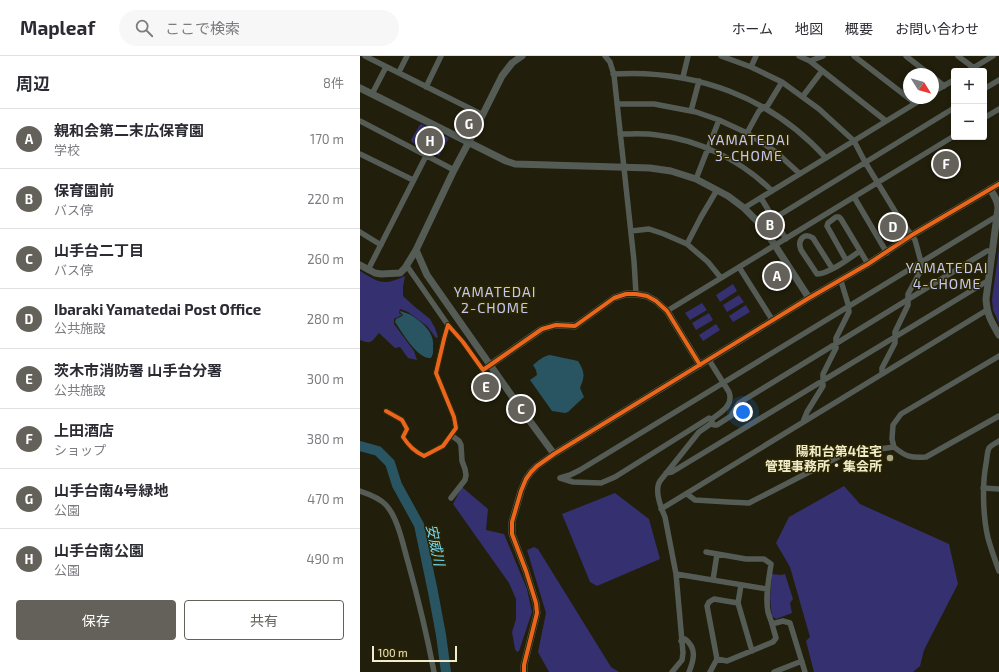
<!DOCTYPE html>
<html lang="ja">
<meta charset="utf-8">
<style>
body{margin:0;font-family:"Exo 2","Noto Sans JP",sans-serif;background:#f7f7f7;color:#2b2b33}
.controls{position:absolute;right:12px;top:12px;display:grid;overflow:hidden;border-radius:4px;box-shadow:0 2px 6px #0003}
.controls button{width:36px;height:36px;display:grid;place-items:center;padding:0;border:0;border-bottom:1px solid #e1e1e2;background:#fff;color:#2b2b33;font:20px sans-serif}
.compass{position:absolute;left:543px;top:12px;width:36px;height:36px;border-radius:50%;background:#fff;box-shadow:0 2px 6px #0003;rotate:127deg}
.scale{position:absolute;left:12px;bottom:10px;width:85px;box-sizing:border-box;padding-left:4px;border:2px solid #f1ecca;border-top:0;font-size:11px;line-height:14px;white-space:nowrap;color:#f1ecca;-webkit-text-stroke:3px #2b2501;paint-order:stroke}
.you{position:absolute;left:383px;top:356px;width:14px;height:14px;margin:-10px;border:3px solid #fff;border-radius:50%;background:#1a73e8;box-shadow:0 0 0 6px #1a73e833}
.badge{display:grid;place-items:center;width:26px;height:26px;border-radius:50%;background:#636159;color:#fff;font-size:13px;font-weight:700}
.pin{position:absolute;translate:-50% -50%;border:2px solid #fff;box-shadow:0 1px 4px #0006}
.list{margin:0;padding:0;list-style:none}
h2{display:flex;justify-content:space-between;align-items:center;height:52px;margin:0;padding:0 16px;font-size:17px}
h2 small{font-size:13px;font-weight:400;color:#7c7c81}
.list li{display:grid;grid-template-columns:26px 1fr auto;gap:12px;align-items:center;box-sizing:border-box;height:60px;padding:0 16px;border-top:1px solid #e1e1e2}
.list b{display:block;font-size:15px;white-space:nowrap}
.list p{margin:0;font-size:13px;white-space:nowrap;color:#7c7c81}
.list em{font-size:13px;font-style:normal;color:#7c7c81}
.actions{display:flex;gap:8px;padding:12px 16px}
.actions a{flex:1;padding:9px 0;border:1px solid #636159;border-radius:4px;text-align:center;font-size:14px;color:#636159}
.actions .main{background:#636159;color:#fff}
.icon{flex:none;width:22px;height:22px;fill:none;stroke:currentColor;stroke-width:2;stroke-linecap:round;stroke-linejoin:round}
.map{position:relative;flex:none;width:639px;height:616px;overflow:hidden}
header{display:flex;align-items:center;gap:24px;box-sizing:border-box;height:56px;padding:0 20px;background:#fff;border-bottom:1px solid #e1e1e2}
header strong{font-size:19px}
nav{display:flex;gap:22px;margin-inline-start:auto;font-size:14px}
.search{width:280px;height:36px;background:#f7f7f7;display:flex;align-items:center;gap:10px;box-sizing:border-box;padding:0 14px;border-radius:22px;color:#7c7c81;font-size:15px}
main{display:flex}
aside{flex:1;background:#fff}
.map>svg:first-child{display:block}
.green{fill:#353070}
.water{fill:#295461}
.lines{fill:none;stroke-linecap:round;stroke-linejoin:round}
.river{stroke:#295461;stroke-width:10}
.minor{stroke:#555c55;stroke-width:5.5}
.tertiary{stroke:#555c55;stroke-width:7}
.cycleway-casing{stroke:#2b2501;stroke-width:6}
.cycleway{stroke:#eb651d;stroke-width:4}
.poi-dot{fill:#a8a487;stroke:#2b2501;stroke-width:1.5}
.labels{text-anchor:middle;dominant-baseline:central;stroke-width:3;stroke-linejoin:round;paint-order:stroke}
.poi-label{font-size:13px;font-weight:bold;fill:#f1ecca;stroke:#2b2501;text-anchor:end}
.neighbourhood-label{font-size:14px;letter-spacing:1px;fill:#c6c9f4;stroke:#2b2501}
.water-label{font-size:14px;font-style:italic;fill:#73d7f8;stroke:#2b2501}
</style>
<header>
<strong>Mapleaf</strong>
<div class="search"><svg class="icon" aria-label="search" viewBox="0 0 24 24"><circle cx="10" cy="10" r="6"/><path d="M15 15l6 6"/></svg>ここで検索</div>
<nav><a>ホーム</a><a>地図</a><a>概要</a><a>お問い合わせ</a></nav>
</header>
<main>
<aside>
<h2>周辺<small>8件</small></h2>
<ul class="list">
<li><span class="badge">A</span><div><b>親和会第二末広保育園</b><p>学校</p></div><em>170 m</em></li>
<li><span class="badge">B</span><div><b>保育園前</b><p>バス停</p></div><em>220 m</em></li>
<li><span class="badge">C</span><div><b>山手台二丁目</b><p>バス停</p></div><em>260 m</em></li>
<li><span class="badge">D</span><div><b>Ibaraki Yamatedai Post Office</b><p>公共施設</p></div><em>280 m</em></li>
<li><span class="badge">E</span><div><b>茨木市消防署 山手台分署</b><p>公共施設</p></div><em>300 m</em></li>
<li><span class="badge">F</span><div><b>上田酒店</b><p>ショップ</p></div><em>380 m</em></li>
<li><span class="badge">G</span><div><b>山手台南4号緑地</b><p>公園</p></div><em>470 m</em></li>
<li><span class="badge">H</span><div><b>山手台南公園</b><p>公園</p></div><em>490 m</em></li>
</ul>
<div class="actions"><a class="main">保存</a><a>共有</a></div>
</aside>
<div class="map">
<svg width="639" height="616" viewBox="0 0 639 616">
<rect width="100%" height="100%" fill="#211e0b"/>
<path class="green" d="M111,56L117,60L108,77L105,78L100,76Z
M61,68L89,82L79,100L52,86L51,84L59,70Z
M639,193V267L633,254L632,243Z
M0,215C20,227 23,230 45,220L43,231V240L55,251L70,263L75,272L78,281L76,282L67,270L48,256L40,253L39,257L42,259L34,263V268L54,295L57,304L48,302L40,291L35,292L19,277C12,285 12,289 0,284Z
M373,228L377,235L360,246L356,239Z
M379,239L384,246L367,256L363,249Z
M342,247L347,254L330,264L325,257Z
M386,249L390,256L373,266L369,260Z
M349,257L353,264L336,274L332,267Z
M356,268L360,274L343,285L339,279Z
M484,430L500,448L589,488L598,528L564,594L560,610L553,616H454L446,585L450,581L430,511L416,487L429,461Z
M102,431L128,453L126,474L144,478L167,533L172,556L159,595L157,596L155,593L152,576L156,563V543L149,527L93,448Z
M255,437L289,463L300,503L237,530L230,526L202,458Z
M174,491L178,493L251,611L259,616H189L178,596L186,557L167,494Z
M412,518L421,519L425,518L433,543L430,547L432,557L416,563L412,560L410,542Z"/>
<path class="water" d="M40,255C43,256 46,257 49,258C60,264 75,276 73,290C73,294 74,297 71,302C58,304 42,276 35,266L36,263L42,260L43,259L40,256Z
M190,299L218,305C225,316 225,320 220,332L224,341L208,356L205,357L192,355L170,324L177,319L176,314L173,309C178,305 183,300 190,299Z"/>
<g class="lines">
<path class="river" d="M0,390L18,395L30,407L37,429L59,469L73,536L81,579L86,616"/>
<path class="minor" d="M5,0L123,59
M245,0L250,6L254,19L274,205L276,238
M361,0L391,11L422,26L459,53L494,85L505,106L536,157L555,184L561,206V214L548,238V249L535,276V287L522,312V318
M439,0L450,5L463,0
M494,0L555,47
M546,0L569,18
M598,0L614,12
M450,5L526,65
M391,11L396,0
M608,15L633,0
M39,16L47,0
M253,18C335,13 411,41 466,102
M323,21L328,0
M573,21L584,30
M66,31L81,0
M624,33L639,24
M573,36L594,24
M12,38L26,11
M443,40L462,15
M257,48H294L336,56L359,64L387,77L416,96L440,118
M331,55L339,25
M624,62L639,53
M0,65L94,114
M387,77L399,55L408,49L422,26
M260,78C272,78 285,77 297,79C340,84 382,105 412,135
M0,98L53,124
M336,123L359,64
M494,141L527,197
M401,142L426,183
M384,152L564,42
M413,163L594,52
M271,175L289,173L304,178L327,188L348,206L361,222
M0,176L21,189
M327,188L341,161L357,134
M486,204L467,170L468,167L476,161H479L481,163L508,208
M47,210L88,269
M379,211L413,265
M472,212L453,182C444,176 437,184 441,194L457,218C469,218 490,202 500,195
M8,214L66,100
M307,255L594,80
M639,300L541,358L533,369L532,383L534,391C546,401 551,402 566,401L639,360
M349,304L369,336C374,349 361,356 352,363
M26,355L42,364L47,373L43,381C49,390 54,395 64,400L83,390L96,372L94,361L76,317L84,283L88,269L103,286L123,314L130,309
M443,366L447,356L463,330V318L476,292V282L489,256L488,248L481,225
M639,385C636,387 631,389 629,392C627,396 627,403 626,408C622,429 623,461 628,482C631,493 635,504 639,515
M306,417L312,416L629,224
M200,422L210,419L220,414L637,160
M200,422L213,426L241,427L255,421L349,362L352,363V367
M623,432L639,433
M0,435C9,438 20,442 26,449C38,462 43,489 48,506C58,542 67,579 74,616
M327,438L335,444L368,446L389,447L484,398L534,391
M91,442L105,424L106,419L105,413L102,405L101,389L99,385L91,379
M301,453L627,254
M346,496L386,503H404L411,508C409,523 405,540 408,556C409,560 411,564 412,568L423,565L430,567L445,616
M316,518L407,533
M353,524L357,498
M381,529L378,547L354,543L349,546L347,550L357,603L367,605L413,586L416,582L412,568
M378,547L392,595
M321,585L325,583C337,592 334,604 329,616
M312,616L322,604L323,597L316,518L305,461C301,452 294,434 300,425L339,376L352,367L354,369H357L371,360L379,347L627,195H633
M350,616L357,603
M414,616L442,605"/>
<path class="tertiary" d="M0,32L146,105L155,108L290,112L311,115L336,123L368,140L384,152L395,163L405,174L449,242
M630,133C634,139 638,145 638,152L626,243C627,259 631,265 639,279
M56,194L67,219L161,353L194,398
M0,209L15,217L21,218L40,217L45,212L56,194L94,114L112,80L142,20L152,7L162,0
M130,309L182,273L196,269L215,270L254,242L266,238H276L287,240L296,245L307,255L340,309
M164,616V609L177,557L176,547L166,515L152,478V466L161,435L166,423L171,416L177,410L194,398L449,242L508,208L552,179L639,128"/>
<defs>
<path id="cycleway" d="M26,355L42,364L47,373L43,381C49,390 54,395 64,400L83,390L96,372L94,361L76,317L84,283L88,269L103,286L123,314L182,273L196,269L215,270L254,242L266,238H276L287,240L296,245L307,255L340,309
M164,616V609L177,557L176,547L166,515L152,478V466L161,435L166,423L171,416L177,410L194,398L449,242L508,208L552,179L639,128"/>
</defs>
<use href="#cycleway" class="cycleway-casing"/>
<use href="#cycleway" class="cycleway"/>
</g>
<circle class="poi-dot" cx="530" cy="402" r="4"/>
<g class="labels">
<g class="poi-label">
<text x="522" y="395">陽和台第4住宅<tspan x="522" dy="15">管理事務所・集会所</tspan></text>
</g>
<g class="neighbourhood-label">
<text x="389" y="83">YAMATEDAI<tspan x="389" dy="16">3-CHOME</tspan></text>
<text x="587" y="211">YAMATEDAI<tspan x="587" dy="16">4-CHOME</tspan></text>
<text x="135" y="235">YAMATEDAI<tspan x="135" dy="16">2-CHOME</tspan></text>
</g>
<g class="water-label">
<text transform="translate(76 489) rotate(78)">安威川</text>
</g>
</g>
</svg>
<div class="controls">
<button>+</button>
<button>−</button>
</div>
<svg class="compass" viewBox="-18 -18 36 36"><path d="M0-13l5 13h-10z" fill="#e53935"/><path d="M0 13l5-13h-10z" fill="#7c7c81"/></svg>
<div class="scale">100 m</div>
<div class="you"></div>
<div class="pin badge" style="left:417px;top:220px">A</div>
<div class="pin badge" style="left:410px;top:169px">B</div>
<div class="pin badge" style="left:161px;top:353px">C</div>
<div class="pin badge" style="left:533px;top:171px">D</div>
<div class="pin badge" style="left:126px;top:331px">E</div>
<div class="pin badge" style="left:586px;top:108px">F</div>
<div class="pin badge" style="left:109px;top:68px">G</div>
<div class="pin badge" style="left:70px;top:85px">H</div>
</div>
</main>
